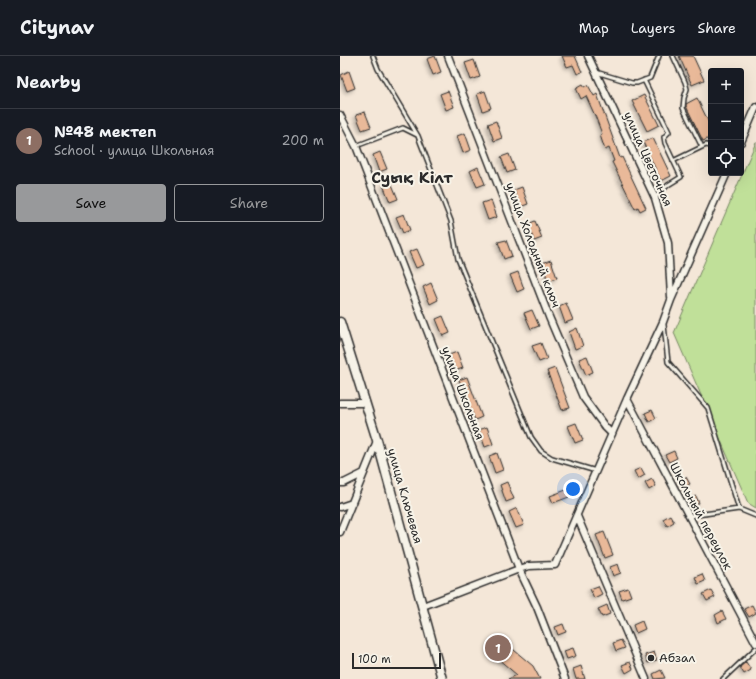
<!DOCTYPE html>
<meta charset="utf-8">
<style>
body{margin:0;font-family:"Shantell Sans",sans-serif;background:#20242c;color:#f1f3f6}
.controls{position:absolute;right:12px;top:12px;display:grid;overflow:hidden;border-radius:4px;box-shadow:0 4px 16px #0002}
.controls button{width:36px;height:36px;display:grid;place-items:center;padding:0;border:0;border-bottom:1px solid #363941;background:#171b24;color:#f1f3f6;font:20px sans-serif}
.scale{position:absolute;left:12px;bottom:10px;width:89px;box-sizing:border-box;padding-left:4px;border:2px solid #2b2b2b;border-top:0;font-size:11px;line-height:14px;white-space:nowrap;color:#2b2b2b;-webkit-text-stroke:3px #f7f3e8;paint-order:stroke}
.you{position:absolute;left:233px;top:433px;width:14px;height:14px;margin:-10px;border:3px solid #fff;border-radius:50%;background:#1a73e8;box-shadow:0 0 0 6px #1a73e833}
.badge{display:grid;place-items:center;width:26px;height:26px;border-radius:50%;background:#98999b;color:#fff;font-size:13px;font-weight:700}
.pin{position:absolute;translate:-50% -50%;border:2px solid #fff;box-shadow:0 1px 4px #0006}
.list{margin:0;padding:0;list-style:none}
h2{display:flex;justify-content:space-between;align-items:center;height:52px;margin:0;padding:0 16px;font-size:17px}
h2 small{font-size:13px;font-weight:400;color:#9ea1a6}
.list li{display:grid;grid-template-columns:26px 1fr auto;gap:12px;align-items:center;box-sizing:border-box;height:64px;padding:0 16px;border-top:1px solid #363941}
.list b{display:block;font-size:15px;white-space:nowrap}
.list p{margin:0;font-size:13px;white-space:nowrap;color:#9ea1a6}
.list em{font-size:13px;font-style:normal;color:#9ea1a6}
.actions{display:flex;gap:8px;padding:12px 16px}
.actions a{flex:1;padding:9px 0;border:1px solid #98999b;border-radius:4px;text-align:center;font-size:14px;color:#98999b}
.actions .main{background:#98999b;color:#111}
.icon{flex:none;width:22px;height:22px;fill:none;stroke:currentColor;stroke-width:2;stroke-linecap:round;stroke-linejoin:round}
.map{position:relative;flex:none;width:416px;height:623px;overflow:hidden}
header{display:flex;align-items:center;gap:24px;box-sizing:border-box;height:56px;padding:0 20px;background:#171b24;border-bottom:1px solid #363941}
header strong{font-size:19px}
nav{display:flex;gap:22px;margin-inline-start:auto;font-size:14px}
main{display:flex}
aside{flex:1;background:#171b24}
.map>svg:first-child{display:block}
.green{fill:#c0e099;stroke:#768662}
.building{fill:#e9b999;stroke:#2b2b2b;filter:url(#shadow)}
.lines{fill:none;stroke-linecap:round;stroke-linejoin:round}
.lane-casing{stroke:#2b2b2b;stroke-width:6}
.street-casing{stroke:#2b2b2b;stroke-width:9}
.secondary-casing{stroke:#2b2b2b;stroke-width:11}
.lane{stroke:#f7f3e8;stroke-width:3}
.street{stroke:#f7f3e8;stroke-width:6}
.secondary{stroke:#f7f3e8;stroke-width:8}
.poi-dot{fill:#2b2b2b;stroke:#f7f3e8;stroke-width:1.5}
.labels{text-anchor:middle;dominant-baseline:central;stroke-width:4;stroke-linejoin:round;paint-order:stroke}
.street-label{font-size:12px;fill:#2b2b2b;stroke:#f7f3e8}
.poi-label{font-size:12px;fill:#2b2b2b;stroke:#f7f3e8;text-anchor:start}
.district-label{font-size:16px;font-weight:bold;fill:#2b2b2b;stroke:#f7f3e8}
</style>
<header>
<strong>Citynav</strong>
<nav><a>Map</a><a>Layers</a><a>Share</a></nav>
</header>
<main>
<aside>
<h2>Nearby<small></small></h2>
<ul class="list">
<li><span class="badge" style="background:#8d6e63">1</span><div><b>№48 мектеп</b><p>School · улица Школьная</p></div><em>200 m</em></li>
</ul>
<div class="actions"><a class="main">Save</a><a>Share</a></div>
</aside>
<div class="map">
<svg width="416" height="623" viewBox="0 0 416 623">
<defs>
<filter id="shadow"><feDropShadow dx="-2" dy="2" stdDeviation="2" flood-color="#0004"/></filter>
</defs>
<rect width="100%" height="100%" fill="#f4e7d8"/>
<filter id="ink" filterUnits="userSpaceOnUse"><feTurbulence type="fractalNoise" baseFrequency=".025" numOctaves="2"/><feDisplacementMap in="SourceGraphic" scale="8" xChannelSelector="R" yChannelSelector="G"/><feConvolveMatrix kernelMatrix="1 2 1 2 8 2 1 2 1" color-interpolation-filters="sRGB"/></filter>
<g filter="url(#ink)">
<path class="green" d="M416,86V452L408,447L334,277Z"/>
<path class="building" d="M95,0L101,16L93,19L87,3Z
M222,0H235L242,16L237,18L233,9L227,11Z
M339,0H353L364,24L352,29Z
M134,4L140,21L131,24L125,7Z
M9,15L15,32L7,35L1,19Z
M243,28L245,31L248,29L254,40L257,38L280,102L282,101L306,152L300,155L298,151L295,153L272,106L274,105L269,92L265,94L260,79L262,78L256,62L246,40L241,43L236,32Z
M108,35L114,51L106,54L100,38Z
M145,35L151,52L143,55L137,38Z
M304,39L319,69L307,75L292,45Z
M357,42L371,71V81L363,85L346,50V48Z
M25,56L31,71L22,74L16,59Z
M156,65L162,82L154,85L148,68Z
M125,77L131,94L123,97L117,80Z
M313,82L331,120L321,125L303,86Z
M40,96L47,113L39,116L33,99Z
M169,98L175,114L167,117L161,101Z
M138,111L145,128L137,131L130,115Z
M51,126L58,143L50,146L43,129Z
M182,131L188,148L180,151L174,134Z
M151,144L157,161L148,164L142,147Z
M64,158L70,174L63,177L56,161Z
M195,165L202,182L194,185L188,168Z
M166,184L172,200L164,203L158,186Z
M77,193L84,209L76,212L69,196Z
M211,204L217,222L208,225L202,207Z
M178,216L184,233L177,236L170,219Z
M91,227L98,244L90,248L83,231Z
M226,247L233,264L225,267L219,250Z
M192,254L199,270L191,273L184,257Z
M103,260L110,277L103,280L96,263Z
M237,272L243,290L235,293L229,276Z
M201,287L207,303L199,306L192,290Z
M117,296L123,312L115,315L109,299Z
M247,300L253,316L246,319L239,303Z
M215,312L230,352L222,354L207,315Z
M127,321L142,361L135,364L119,324Z
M312,354L316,362L309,366L305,357Z
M236,367L243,384L235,387L228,370Z
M147,371L153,388L145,391L139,374Z
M334,395L337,402L329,406L325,399Z
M157,397L163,414L155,417L149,400Z
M301,412L305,419L298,423L294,415Z
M346,421L350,428L343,432L339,424Z
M312,423L316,430L309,434L305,427Z
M167,426L174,443L166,446L160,429Z
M226,434L229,441L213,447L210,440Z
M356,440L359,447L352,450L349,443Z
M177,452L184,469L176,472L169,456Z
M330,459L334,466L327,470L323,463Z
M264,476L273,499L265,502L256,479Z
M278,508L281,517L273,520L270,511Z
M362,518L365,525L358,528L355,521Z
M258,530L262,538L254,542L250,533Z
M288,532L291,540L282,543L279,535Z
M371,534L375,541L367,545L363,538Z
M267,549L270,558L262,561L258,553Z
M412,549L416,557L409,561L404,553Z
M382,555L386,563L378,567L375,559Z
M302,565L305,573L296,577L293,569Z
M223,568L226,576L218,579L215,571Z
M281,584L285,592L276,595L273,587Z
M168,589L193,610L200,623H168L177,619L157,602Z
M233,592L236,600L227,603L224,595Z
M314,596L317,604L308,607L305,599Z
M290,606L293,613L286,617L282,609Z
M406,606L411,614L404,618L400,611Z
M241,610L245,623H236L233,613Z
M321,614L325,622L315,623L313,618Z"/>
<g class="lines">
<defs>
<path id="lane" d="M33,0L38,13L78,80L81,88L111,165L118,203L191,381L201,395L212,402L256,415
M333,0L345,26L347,33L344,42L343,52L362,91
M256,16L292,27H297L310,22L319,0
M304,24L329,76L324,81L325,87L341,121L328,129L315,142
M16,90L63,72L77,79
M333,105L366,89L371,90
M324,269L328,306L368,352L399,453L416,460
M350,460L399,453
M383,623L416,592"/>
<path id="street" d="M108,0L209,261L243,341L265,371L272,378
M248,0L315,142L328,187L331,241
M0,59L16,90L179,513L197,551L225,623
M401,86L416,51
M287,343L416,587
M0,347H26
M0,427H4L24,417
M0,451L12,447
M237,460L306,623
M0,476L37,385
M83,550L179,513L189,510L215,509L287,343L323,266L331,244L387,117"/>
<path id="secondary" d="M0,266L37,384L102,623"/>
</defs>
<use href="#lane" class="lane-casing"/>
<use href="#street" class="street-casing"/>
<use href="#secondary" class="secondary-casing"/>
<use href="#lane" class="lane"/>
<use href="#street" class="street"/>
<use href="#secondary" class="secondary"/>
</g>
</g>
<circle class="poi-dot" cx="311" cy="602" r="4"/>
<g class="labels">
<g class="street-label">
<text transform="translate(308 103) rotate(66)">улица Цветочная</text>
<text transform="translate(193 189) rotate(69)">улица Холодный ключ</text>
<text transform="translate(123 337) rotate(69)">улица Школьная</text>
<text transform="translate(65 440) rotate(74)">улица Ключевая</text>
<text transform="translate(361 460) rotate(62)">Школьный переулок</text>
</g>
<g class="poi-label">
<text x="319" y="602">Абзал</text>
</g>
<g class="district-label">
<text x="72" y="121">Суық Кілт</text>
</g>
</g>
</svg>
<div class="controls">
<button>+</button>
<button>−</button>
<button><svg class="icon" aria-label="locate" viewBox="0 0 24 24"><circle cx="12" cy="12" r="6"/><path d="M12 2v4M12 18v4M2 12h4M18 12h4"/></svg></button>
</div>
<div class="scale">100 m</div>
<div class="you"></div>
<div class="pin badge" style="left:158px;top:592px;background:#8d6e63">1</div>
</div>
</main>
